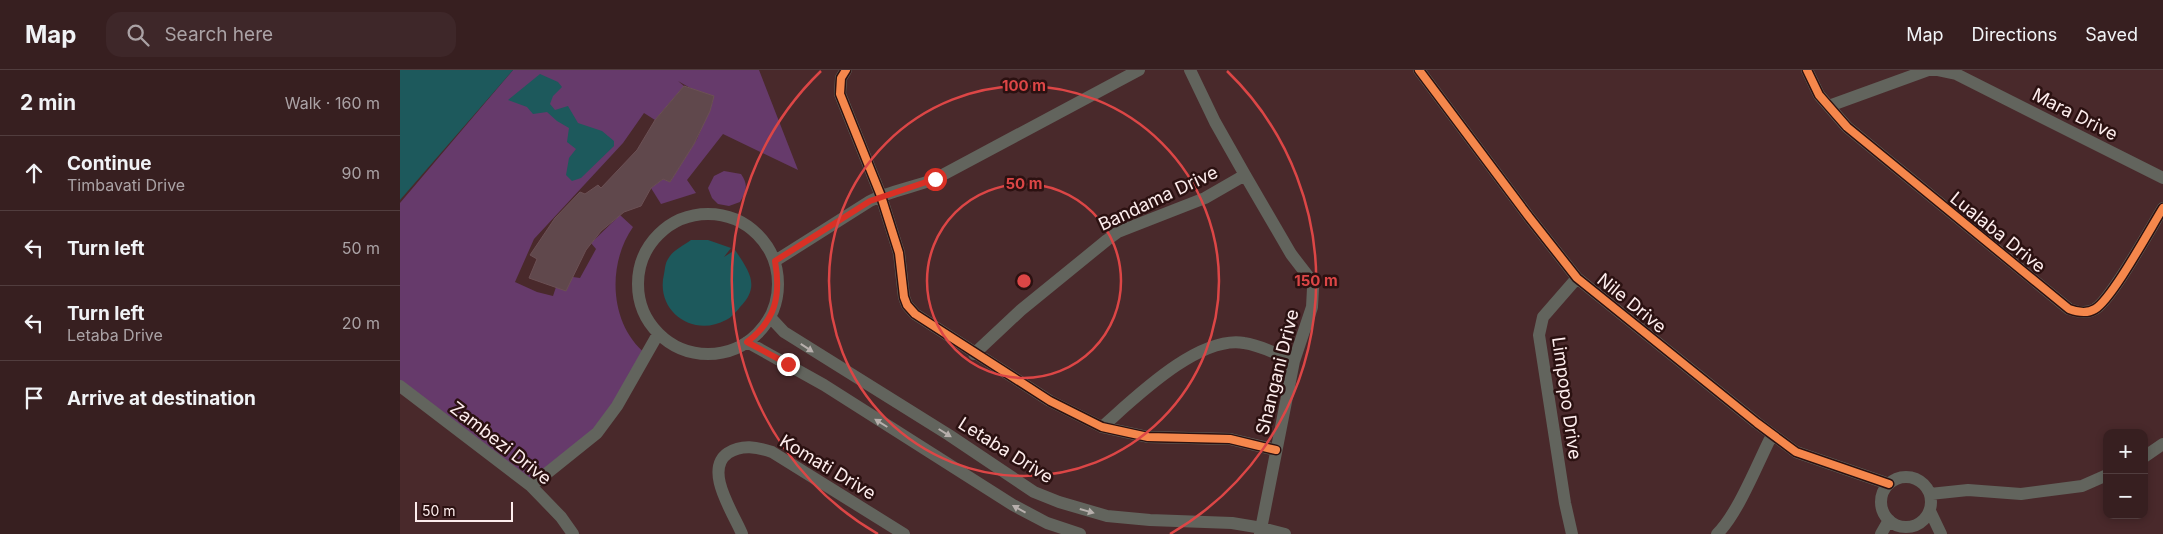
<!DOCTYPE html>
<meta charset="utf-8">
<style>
body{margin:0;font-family:Inter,sans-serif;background:#3e2729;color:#f1f3f6}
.controls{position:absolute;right:15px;bottom:15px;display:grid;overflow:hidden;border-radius:10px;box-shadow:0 2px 8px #0003}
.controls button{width:45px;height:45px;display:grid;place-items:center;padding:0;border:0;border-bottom:1px solid #513d3e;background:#371f20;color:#f1f3f6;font:25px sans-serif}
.scale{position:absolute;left:15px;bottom:12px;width:98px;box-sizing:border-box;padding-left:5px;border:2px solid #fdeded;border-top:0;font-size:14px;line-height:18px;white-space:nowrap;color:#fdeded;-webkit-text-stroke:4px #2b1111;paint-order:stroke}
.stop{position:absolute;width:15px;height:15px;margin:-11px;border:4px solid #d93025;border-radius:50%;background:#fff}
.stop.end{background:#d93025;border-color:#fff;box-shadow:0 1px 5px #0008}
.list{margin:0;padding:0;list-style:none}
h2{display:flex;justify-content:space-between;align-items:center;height:65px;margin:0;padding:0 20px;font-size:21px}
h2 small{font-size:16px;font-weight:400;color:#aaa2a5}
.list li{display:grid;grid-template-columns:32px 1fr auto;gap:15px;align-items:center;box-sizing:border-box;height:75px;padding:0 20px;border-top:1px solid #513d3e}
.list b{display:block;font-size:19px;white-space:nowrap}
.list p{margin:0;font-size:16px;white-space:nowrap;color:#aaa2a5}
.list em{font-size:16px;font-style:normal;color:#aaa2a5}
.icon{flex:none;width:28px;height:28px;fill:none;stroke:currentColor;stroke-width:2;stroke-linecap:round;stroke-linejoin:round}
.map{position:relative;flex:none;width:1763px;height:464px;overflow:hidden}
header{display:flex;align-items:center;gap:30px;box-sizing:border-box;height:70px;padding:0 25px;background:#371f20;border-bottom:1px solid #513d3e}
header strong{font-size:24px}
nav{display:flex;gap:28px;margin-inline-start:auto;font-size:18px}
.search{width:350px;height:45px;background:#3e2729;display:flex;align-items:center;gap:12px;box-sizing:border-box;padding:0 18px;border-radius:15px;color:#aaa2a5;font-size:19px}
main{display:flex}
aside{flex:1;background:#371f20}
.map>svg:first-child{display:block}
.green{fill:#663a6b}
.water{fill:#1d595c}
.building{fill:#60484c;stroke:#6b5054}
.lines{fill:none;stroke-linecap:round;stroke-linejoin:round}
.street{stroke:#62645d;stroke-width:12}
.cycleway-casing{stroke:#2b1111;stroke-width:11}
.cycleway{stroke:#f5874c;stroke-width:8}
.oneway{fill:#b7afac}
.route{stroke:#d93025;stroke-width:6}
.ring{fill:none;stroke:#dc4646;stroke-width:2.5}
.labels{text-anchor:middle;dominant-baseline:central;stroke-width:5;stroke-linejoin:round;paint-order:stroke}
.street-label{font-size:18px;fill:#fdeded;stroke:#2b1111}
.centre{fill:#dc4646;stroke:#2b1111;stroke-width:2.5}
.ring-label{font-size:15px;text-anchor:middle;font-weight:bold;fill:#dc4646;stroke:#2b1111;stroke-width:5;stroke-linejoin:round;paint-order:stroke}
</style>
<header>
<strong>Map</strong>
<div class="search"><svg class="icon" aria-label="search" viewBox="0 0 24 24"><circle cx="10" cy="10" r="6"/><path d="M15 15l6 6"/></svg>Search here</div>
<nav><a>Map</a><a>Directions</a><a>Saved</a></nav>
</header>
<main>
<aside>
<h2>2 min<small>Walk · 160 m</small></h2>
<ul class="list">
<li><svg class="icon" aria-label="ahead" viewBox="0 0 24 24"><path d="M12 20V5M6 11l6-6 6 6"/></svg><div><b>Continue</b><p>Timbavati Drive</p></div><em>90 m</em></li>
<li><svg class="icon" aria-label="left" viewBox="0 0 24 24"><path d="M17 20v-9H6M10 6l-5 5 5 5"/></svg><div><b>Turn left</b></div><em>50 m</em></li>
<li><svg class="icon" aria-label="left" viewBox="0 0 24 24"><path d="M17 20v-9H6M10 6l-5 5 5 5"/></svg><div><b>Turn left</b><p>Letaba Drive</p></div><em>20 m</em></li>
<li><svg class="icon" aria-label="arrive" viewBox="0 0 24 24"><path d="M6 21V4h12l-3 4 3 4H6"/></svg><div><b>Arrive at destination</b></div></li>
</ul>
</aside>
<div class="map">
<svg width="1763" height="464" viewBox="0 0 1763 464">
<rect width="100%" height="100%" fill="#49292b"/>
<path class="green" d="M113,0H359L398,100L323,64L287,110L296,123L261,134L251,118L263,109L270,112L297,69L313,31L278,11L284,16L255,50L244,43L223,73L134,169L115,212L137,222L153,226L156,217L173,207L180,208L196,179L191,173L220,145L233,157C207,194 209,254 246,284L210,347L131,416L0,317V133Z
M324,101L341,104C349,115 346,122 340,132L329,136L318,134L312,128L308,118L314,106Z"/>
<path class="water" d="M0,0H113L0,130Z
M140,4L158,12L162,17L153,26L150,34L155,40L168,36L178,53L202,61L214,71V76L181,108L172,111L166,105L169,88L176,79L167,72L169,58L157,51L147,42L133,44L127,37L108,30Z
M291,170H308L331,178L324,187L335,180C349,201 361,216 340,237C337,241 331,248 326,250C293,268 255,241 264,204C265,200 265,193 268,189C272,181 284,175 291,170Z"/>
<path class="building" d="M284,16L314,26L310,41L294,74L270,112L263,109L251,118L241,136L224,142L201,161L186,180L166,221L129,208L137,189L130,185L155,148L180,122L185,124L198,115L201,118L237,80L255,50Z"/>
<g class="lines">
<path class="street" d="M446,0L441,8L440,24L481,126L499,183L504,227L507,235L515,244L650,331L702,357L748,367L830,369L876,380
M790,0L815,52L845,105L891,184L911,210L913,218L912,237L894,291L860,464
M1019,0L1129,147L1177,208L1357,353L1396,382L1489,414
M1407,0L1419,25L1447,57L1669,239C1677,242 1687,244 1695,239C1712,229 1750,159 1763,138
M1429,36L1528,0H1537L1556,4L1763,108
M238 214a70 70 0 1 1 140 0a70 70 0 1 1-140 0Z
M375,191L470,131C490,121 514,117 535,109L739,0
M370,247L384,262L549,365L634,422L659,432L707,446L750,450L832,453L862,458L885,464
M347,272L424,315L613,435L647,453L680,464
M574,284L621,240L707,170L718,162L805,128L845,105
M0,316L131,416L161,447L173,464
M702,357C734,329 798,265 844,273C861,275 878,285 894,291
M1744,387L1763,374
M1481 432a25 25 0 1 1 50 0a25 25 0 1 1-50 0Z
M131,416L197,363L217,336L258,264
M1530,424L1568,420L1621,424L1682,416L1707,405
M1530,441L1541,464
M342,464C334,444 303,400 328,383C342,374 357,377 372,382L504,464
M1172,464L1165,433L1139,265L1143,247L1177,208
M1317,464C1338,444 1358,392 1372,365
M1481,464L1489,450"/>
<defs>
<path id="cycleway" d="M446,0L441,8L440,24L481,126L499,183L504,227L507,235L515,244L650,331L702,357L748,367L830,369L876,380
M1019,0L1129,147L1177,208L1357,353L1396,382L1489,414
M1407,0L1419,25L1447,57L1669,239C1677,242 1687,244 1695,239C1712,229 1750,159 1763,138"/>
</defs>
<use href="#cycleway" class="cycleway-casing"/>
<use href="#cycleway" class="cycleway"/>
</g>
<defs><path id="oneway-solid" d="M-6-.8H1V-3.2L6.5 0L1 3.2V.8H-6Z" transform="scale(1.25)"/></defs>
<g class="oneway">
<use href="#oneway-solid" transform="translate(407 278) rotate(33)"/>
<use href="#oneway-solid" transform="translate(481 353) rotate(-148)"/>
<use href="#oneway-solid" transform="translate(545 363) rotate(32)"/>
<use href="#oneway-solid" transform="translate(619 439) rotate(-151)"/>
<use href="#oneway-solid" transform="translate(687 441) rotate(16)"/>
</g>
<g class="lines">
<path class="route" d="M388,294L347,272C376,250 381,225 375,191L470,131L535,109"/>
</g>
<g class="ring">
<circle cx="624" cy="211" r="97"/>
<circle cx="624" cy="211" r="195"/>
<path d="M478 464A292 292 0 0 1 421 1M827 1A292 292 0 0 1 770 464"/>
</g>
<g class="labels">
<g class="street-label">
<text transform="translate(1675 44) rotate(27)">Mara Drive</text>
<text transform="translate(758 128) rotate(-25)">Bandama Drive</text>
<text transform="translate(1598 162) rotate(39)">Lualaba Drive</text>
<text transform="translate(1232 233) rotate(39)">Nile Drive</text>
<text transform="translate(877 302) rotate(-76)">Shangani Drive</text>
<text transform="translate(1167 328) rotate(82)">Limpopo Drive</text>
<text transform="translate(101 373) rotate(38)">Zambezi Drive</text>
<text transform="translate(606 380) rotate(32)">Letaba Drive</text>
<text transform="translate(428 397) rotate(31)">Komati Drive</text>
</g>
</g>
<circle cx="624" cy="211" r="8" class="centre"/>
<g class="ring-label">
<text x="624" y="21">100 m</text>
<text x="624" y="119">50 m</text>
<text x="916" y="216">150 m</text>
</g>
</svg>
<div class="controls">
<button>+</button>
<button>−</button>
</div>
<div class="scale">50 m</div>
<div class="stop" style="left:535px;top:109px"></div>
<div class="stop end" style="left:388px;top:294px"></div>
</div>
</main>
